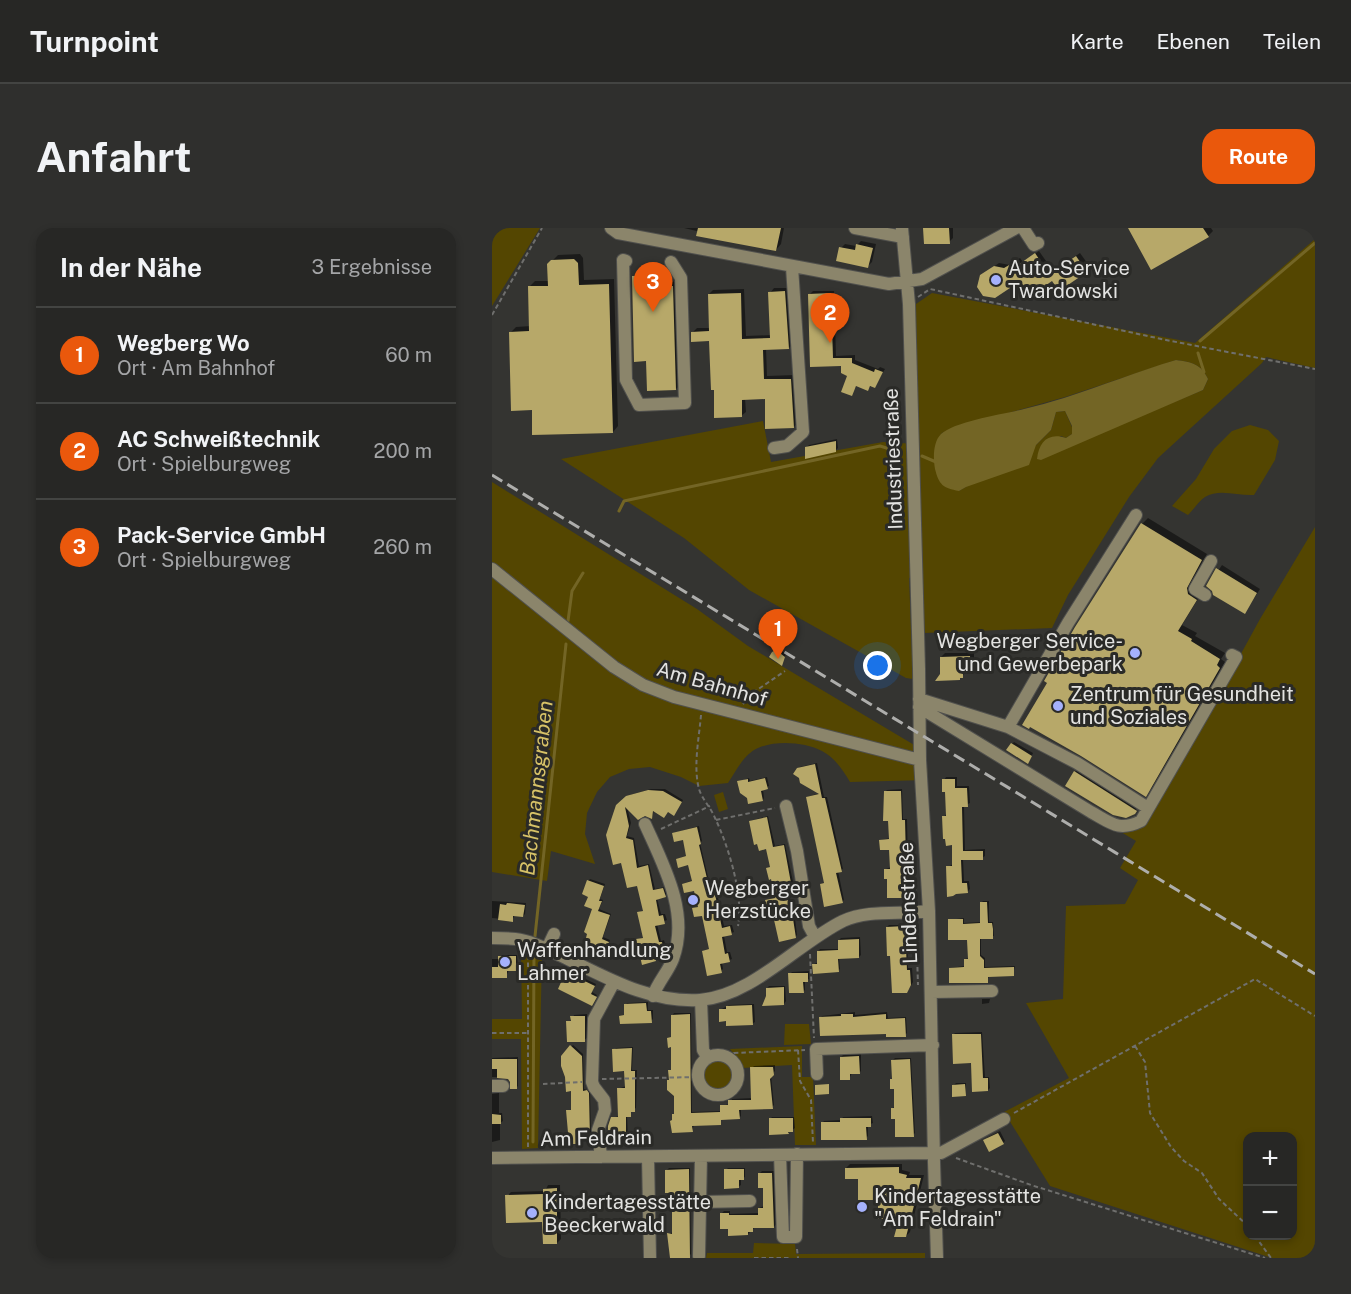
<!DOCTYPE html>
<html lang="de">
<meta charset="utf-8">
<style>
body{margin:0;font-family:"Public Sans",sans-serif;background:#2f2f2d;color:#f1f3f6}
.controls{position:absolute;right:18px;bottom:18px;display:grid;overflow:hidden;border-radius:12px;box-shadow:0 3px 9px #0003}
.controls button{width:54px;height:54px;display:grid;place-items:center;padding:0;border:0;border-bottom:2px solid #434442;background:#272725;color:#f1f3f6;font:30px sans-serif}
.you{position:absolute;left:386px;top:438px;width:21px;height:21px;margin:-15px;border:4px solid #fff;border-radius:50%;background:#1a73e8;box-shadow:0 0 0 9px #1a73e833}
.badge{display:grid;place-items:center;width:39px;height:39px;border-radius:50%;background:#ea580c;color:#fff;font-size:20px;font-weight:700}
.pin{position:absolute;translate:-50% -50px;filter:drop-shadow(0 2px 3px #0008)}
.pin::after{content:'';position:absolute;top:32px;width:21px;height:18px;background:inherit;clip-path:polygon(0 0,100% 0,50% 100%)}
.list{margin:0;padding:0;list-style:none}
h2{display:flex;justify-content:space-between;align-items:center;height:78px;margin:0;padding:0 24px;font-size:26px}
h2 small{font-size:20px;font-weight:400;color:#a4a5a7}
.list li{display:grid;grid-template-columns:39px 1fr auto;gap:18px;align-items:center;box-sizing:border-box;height:96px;padding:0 24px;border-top:2px solid #434442}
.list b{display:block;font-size:22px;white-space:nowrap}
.list p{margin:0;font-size:20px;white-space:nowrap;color:#a4a5a7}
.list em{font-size:20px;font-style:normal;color:#a4a5a7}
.map{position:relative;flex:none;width:823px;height:1030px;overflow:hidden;border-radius:18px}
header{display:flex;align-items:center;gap:36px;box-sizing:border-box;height:84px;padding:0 30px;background:#272725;border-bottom:2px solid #434442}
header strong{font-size:28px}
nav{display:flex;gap:33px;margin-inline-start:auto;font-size:21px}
.intro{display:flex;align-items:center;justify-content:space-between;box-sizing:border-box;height:144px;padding:0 36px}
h1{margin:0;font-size:42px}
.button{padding:15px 27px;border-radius:18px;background:#ea580c;color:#fff;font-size:21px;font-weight:700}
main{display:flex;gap:36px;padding:0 36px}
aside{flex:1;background:#272725;border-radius:18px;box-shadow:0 3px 9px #0003}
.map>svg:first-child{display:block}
.green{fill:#544601;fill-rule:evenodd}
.water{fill:#736525}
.shadow{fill:#0007}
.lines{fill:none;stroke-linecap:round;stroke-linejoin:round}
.stream{stroke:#736525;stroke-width:3}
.building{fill:#b7a869}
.minor-casing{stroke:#50504d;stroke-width:14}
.path{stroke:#6f6f6d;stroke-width:2;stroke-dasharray:4.5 3;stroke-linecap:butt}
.minor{stroke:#8b856b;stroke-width:12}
.rail{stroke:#aeaeac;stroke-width:3;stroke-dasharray:12 6;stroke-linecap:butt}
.poi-dot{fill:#a5b1fc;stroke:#2a2a27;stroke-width:2}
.labels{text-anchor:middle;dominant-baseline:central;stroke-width:6;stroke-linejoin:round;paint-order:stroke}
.poi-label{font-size:20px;fill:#e3e3e1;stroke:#2a2a27;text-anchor:start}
.street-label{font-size:20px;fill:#e3e3e1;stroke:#2a2a27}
.water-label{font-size:21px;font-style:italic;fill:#d7c267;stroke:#2a2a27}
</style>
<header>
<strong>Turnpoint</strong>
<nav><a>Karte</a><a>Ebenen</a><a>Teilen</a></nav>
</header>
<div class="intro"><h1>Anfahrt</h1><a class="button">Route</a></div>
<main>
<aside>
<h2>In der Nähe<small>3 Ergebnisse</small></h2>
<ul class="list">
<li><span class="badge">1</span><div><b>Wegberg Wo</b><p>Ort · Am Bahnhof</p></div><em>60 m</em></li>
<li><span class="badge">2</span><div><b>AC Schweißtechnik</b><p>Ort · Spielburgweg</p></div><em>200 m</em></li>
<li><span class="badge">3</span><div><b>Pack-Service GmbH</b><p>Ort · Spielburgweg</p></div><em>260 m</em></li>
</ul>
</aside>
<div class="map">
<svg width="823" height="1030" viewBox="0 0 823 1030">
<rect width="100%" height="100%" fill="#343431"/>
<path class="green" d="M0,0H48L0,78Z
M823,11V140L774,129L770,135L666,230L637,269L576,367L560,400L432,405L429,350H417L421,451L414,450L257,362L192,310L69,231L271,193L279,234L391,214L425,216L424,76L440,65L703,115ZM684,132C700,134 709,136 716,151L711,162L545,231L569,208L574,210L580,206V199L573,183L564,184L559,202L544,217L467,263L446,211L450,205L459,201L573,169Z
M758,197L776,202L787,213L783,232L762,267C746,268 727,260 713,269C707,273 701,282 696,287L680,278L704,251L722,221L740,203Z
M0,254L205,381L256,418L434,524L436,552L358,554C351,542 343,530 330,523C313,514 284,512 266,520C252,526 244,543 236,555L207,558L189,549L158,539L137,541L118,549L105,564L95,585L93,606L103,636L59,623L55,653L0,644Z
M823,299V1030H780L558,958L512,884L577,850L534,775L571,771L574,678L633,676L646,652L628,640L644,613L629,604L653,594L710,497L768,391ZM756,908H800V1008H756Z
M231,564L236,581L227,584L222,567Z
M29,721L50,725L46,920L30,921L29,811H0V791H30Z
M293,796H317L319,816L292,817Z
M310,818V849H321L324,917H303L300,837L250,840L247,832L238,821Z
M212 847a15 15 0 1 1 30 0a15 15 0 1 1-30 0Z
M262,1015L303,1016L304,1026L433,1025V1030H214L215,1025H261Z"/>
<path class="water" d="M684,132C700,134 709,136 716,151L711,162L549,232L545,231C547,214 556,204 574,210L580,206V198L573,183L564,184L559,202L544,217L537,237L474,259L467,263C451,260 447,257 443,241C441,230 441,214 449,206C463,193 512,186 532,181C545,178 558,174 572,170C610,158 646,143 684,132Z"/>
<path class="shadow" d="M192,0H292L289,16L284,22Z
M433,0H461V10L457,14Z
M638,0H719L721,3L716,8Z
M369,13L384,16L380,34L376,38L349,20L353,16L364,18Z
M547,23L561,43L588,25L598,39L594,43L561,51L525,54L494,44L507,35L518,37L528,30L531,34Z
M88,26L91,30L92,52L122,51L126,198L121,204L41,181L19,104L24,99L39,98L37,59L43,53H57L56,37L66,27Z
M177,43V54L186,53L189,156L184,161L156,132L141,49L146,44Z
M282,60H297L301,116L297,120H274L275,148L303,147L306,194L302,199L274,170H253L254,184L249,188L219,112L200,105L205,100H218L217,66L221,62L252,61L254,108L280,107L278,65Z
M321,63H342L344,128L363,127V132L386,141L388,139L393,141L383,158L380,157L376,161L365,157L359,166L357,147L351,137L319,138L317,67Z
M345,211L346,220L343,223L315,219L317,217Z
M656,290L715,326L700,354L701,360L709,366L690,397L705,405L703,408L733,425L729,431L733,434L659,561L653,567L557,454L584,400L650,296Z
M730,337L768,361L756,380L716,358Z
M287,421L294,426L290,436L281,425Z
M453,425H482V435L478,439L474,440V444L470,448L450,446L449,429Z
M522,514L541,525L538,531L520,516Z
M325,535L332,569H335L351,641L346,643L352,672L350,674L329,656L333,654L315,569L328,565L306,541L308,539Z
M589,538L649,577L638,587L583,544Z
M275,549L277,558L271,561L272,570L271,572L247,554L257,550L258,553Z
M454,549H465V558H477L478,575L472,578L473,622L493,621V628L490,630L471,631L472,653H477L478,661L475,664L456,639L461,636V616L452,589L455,585V563L452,552Z
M159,561H173L191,572L184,584L162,582L160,589L135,579L139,595L135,608L142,610L147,638L157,636L163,661L173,659L175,666L165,670L169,686H173L175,692L165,696L169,713L172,712L174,719L164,723L165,730L163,732L145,712L152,709L146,685L152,682L147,656L136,658L125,578L138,567Z
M410,561L411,591H415L416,637L413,639L414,666L412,668L396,650L394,641L399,639V621L389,612L398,610L393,564L395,562Z
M276,588L283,618L293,616L303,663L296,666L302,682L305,707L303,709L275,672L285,669L281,650L276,640L279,638L275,620L258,593Z
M207,598L210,613L208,615L220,666L225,665L232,698L240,697L242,704L232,708L235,724H238L240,731L230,735L231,741L229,743L211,723L219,720L211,686L202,681L207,678L203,661L191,656L201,652L198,636L185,631L196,627L192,610L182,605Z
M98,651L113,656L108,671L111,672L107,681L119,686L111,709L118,712L115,720L113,722L105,719L102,724V680L98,668L96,653Z
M0,673L34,675L33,686L31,688L23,687L20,692L0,690Z
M491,673H497V694H501L502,708L489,710V727L493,730V739L523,738L521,746L497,748L495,753L458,740L473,738V731L477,730V710L457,692L472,690V695L489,694V675Z
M397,697H415L416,740H420L421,754L417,761L395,699Z
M368,709L369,727L367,729H347L348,741L346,743L322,736L327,734L326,723L328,721H347V712L349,710Z
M10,727H25L26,739L23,742H17L14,748H0V731H8Z
M317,743V751L313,753V762L311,764L298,746L300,744Z
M83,746L104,756L100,764L105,767L101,774L71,753L73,751L78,754Z
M277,758H293L294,773L292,776L275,768V760Z
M498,771L497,775L490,776V771Z
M156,774V782H161V791L159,793L129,788L134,786L133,777L135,775Z
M262,776L263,794L260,796L236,792L228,782L237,777Z
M363,784V787L395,784L396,790L414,789L415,805L413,807L395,804L328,790L330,788Z
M182,785H199L200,884L229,883V878L238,876L240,871L260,870V840L262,838L283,837V843L279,847L282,877L280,879L249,880V888L247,890H230L228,895L202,897L200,903L181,892V887L184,884L183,867L178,843L180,841V818L177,810L181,808L180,788Z
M95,786V810L92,812L75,794L80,792L82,787Z
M490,804L493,849H497L498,860L496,862L480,834L461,807L463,805Z
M81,817L91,826L92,861L98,863L99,908L88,910L86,915L76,883L81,881L80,862L70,828Z
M141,819L140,842H145L144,880L140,882L138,887H135L136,911L134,913L120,890L127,888L126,861L134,858V842L122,822L124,820Z
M369,826V843L367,845H360L357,851L349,829L351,827Z
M26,829V858L24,860L15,849H0V830Z
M403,830H419L423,905L421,907L404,889L401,880L403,878V860L399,852L401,849V832Z
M464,855H474L473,867L462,857Z
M7,865V885H10L11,893L8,895V912L0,914V866Z
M380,888L381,895L376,897V908L374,910L330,895L332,893L349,892L351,889Z
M280,889H302L303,900L296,905L278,891Z
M508,903L513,913L511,915L495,910Z
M358,936H410V942L418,944L417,947H432L418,1004L414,1008L409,990L368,949L354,940Z
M177,940H198L199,1026L197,1028L177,1006L181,1004L182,963L175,942Z
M236,940H253V949L249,951V957L246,959L234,942Z
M270,943H282L284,996L282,999H263L256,1006L237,999L229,986L232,983H238V986L267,985V980L272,978V959L268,945Z
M56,957H68L69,1011L65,1015L52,992L15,968L19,964L53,963Z"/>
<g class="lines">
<path class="stream" d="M708,113L823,15
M706,125L712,144L711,145
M430,228L444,234
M127,283L132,273L388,218L401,222
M76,393L80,363L91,345
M43,708L74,416
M41,914L42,724"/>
</g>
<path class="building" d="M206,0H289L284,23L204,8Z
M431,0H457L458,16H432Z
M636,0H711L717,9L659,42Z
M364,16L381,20L376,40L344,33L347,19L363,22Z
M543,25L557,46L584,28L595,44L567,63L560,53L534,71L524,56L503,70L491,68L485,59L488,47L502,38L512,40L524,33L526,37Z
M82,31L86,35L87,57L117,56L121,205L40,207V182L19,183L17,104L37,103L36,58H56L55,36L59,32Z
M172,47L173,58H181L184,162L155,163L154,133L142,134L140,48Z
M293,63L297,121L271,122L272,151H299L302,200L273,201V171L250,172V189L222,190V162H219L217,113L199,114V104L217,103L216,66L249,65L250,111L278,110L276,64Z
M339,65L341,130H360V135L382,144L383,141L391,144L383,160L378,158L376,163L364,158L360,168L349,164L355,148L349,145V138L318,139L316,66Z
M344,213V224L313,231V219Z
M649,295L710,332L695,360L696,366L705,372L686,403L700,411L699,413L728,431L725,437L728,440L654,569L589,528L538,499L537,501L530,497L555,455L552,453L583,399Z
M724,340L765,365L753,386L721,367L720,363L714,358Z
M284,422L293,429L290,438L277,429L280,424Z
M478,428L479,441H471V450H468V452L443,453L448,446V429Z
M519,515L540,528L536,536L514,522Z
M323,536L330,570H333L350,644L344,645L351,675L332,679L328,656L332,655L314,569L327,566L308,555L307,550L301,546L305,540Z
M582,543L645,583L643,586L634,590L621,587L573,558Z
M273,550L276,561L269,563L271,573L256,576L255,570L248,565L245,553L256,551V554Z
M450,551H463V560H475L476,579H470L471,623H491V632H469L470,655H475L476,665L464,666L461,668L455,669L454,638H460V617L454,618L453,611H451L450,588H454L453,564H450Z
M156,562L171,563L190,574L182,588L176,584L172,590L161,583L160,591L153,588L146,592L133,579L137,598L134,610L141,612L145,640L156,637L161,662L171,660L174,669L164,672L167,688L171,687L173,696L163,698L167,714H170L172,723L162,725L164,733L150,737L144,711L151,710L145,684L151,683L145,658L135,660L129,635L121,637L114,607L124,577L134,568Z
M392,563H409L410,592H413L414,631L415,640L411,641L412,670H395V651H392V641H398L397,622H388L387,612L397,611L396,593H391Z
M275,589L281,619L292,617L301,666L295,668L300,684L304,710L287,714L280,683L276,684L273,672L283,670L279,651L277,652L274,640L278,639L274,621L267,623L265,616L262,617L257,593Z
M205,599L209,616L207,617L219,667L223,666L230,700L238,698L240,707L230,709L233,726L236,725L238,734L228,736L230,745L215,748L210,723L217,721L210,688L202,689L200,680L206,679L202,663L192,665L190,656L200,653L196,637L186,640L184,631L194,628L191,612L182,614L180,605Z
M95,652L112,658L107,673H110L106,683L118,687L110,711L117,714L113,724L104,721L102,726L91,722L95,706L92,704L100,681L92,678L96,669L90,666Z
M488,674H495L496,695H500L501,701V711H488V728L492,732V740L522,739V748L496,749V755H457V740L472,739V731H476L475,712H456V691H471V696L488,695Z
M15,675L33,677L31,689L21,688V694L6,692L8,676L14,677Z
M413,698L415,742H418L419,757L415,765H400L398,728H395L394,699Z
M367,711V730L346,731L347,744L321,746L320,736H325V723L346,722V712Z
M6,728H24V743H15V750H0V739H6Z
M296,745H316V754H311L312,765H297Z
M80,747L103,758L99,766L105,769L100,778L66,761L70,752L76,755Z
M292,759V777L270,778L274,768V760Z
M154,775L155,783H159L160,795L128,796L127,788L132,787V776Z
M260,777L261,797L234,798V793L227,794V781H234V778Z
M198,786L199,885L228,884V877H236V872H259L258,839H281L282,847L278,851L281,881L247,882L248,891L229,892V897L200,898L201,904L180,905L178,893L180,892V886H182V868L175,862V852H177L176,842H179V819L176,820L175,810L179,809V787Z
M349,786H361V789L394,786V791L413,790L414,809H394V806L328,808L327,789L349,788Z
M78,788H93V814H75L74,793H79Z
M460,806H489L491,850H496V863L480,864L479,835L461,836Z
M78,817L90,828L91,863L95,862L97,865L98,911H87V916H77L74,882H79V863L74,864L73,849L69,838V828Z
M140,820L139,843H143V884H139V889H134V915H125L124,902H116V898L119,889H126L125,860H133L132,843L121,844L120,821Z
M367,828L368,846H358V852H348V829Z
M0,831H25V861H18V854L16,851L5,850V841H0Z
M418,831L422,909H403V891H399V880H402V861H398V851H400L399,832Z
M337,856V866L323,867V857Z
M473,856L474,868L460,869V857Z
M0,886L9,887V896H0Z
M277,890H301V904H296L297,906L277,907Z
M348,890H379V899H374L375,912H329V894H348Z
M506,905L512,916L497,924L491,912Z
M407,939V945L415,947L414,950H429L414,1009H402L407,991H386V972H366V951H353V940Z
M197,941L198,1030H178L175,1005L180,1006V965H173V942Z
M232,941H252V952H247V960L232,961Z
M266,945H280L282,1000H261V1004H256V1007L236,1008V1001H228V985H237V987H266V980H271V960H266Z
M65,960V1016H51L50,994L14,995L13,967L51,966V961Z"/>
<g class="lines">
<defs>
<path id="minor" d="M119,0L126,5L397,56L430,51L524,0
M363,0L411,9
M410,0L417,76L427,441L428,532L437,683L442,934L445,1030
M531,0L542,17L546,15
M134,33L131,32L134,152L147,177L193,175L189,50L179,34
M282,220L295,218L311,204L300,39
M0,341L122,439L151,457L182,469L428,532
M713,367L703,361L719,333
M427,471L516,499L585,535L656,580
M427,479L599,584C619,595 627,604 649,593L744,429L740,427
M516,499L576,395L644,287
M294,578L305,623L317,698L323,709
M153,596C171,636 198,685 181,731C176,744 166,754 161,768
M0,710C8,710 15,710 23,711C41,713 58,723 74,730C117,751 159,775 208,772C260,768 306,715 351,693C377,681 409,687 437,683
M55,721L62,706
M439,764L500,763
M209,772L211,822L216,830
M206 847a20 20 0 1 1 40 0a20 20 0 1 1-40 0Z
M325,846L324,821L441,817
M0,858H11
M449,925L512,891
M288,927L291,1009H304L305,926
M109,929L106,902L113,882L112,872L102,859L100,854L102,791L122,754
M156,929L158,1030
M0,930L441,925
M208,974L258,973
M207,1028L209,928"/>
</defs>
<use href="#minor" class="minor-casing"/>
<path class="path" d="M426,69L438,61L674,112L823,141
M0,87L50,0
M251,476L262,464L293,443
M209,487C207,511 201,538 207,561C210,571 219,580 223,590C236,617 252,668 246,698
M224,592L283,580
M169,601L218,578
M423,658L424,673
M424,694L426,757
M318,726L322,810
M0,805H36
M643,818L653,834L658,885L679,919L692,933L710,945L727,971L756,998
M306,822L308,853L319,872L321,915
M239,832L242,825L313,822
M110,851L207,849
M51,856L90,854
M522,885L763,751L823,788
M36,919V726
M464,930L539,957L773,1030
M763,1008L779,1030
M305,1021L306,1030
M262,1030H297"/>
<use href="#minor" class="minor"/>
<path class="rail" d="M0,247C274,413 549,579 823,746"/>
</g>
<g class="poi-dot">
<circle cx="504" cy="52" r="6"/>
<circle cx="643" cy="425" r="6"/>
<circle cx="566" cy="478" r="6"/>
<circle cx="201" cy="672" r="6"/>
<circle cx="13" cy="734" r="6"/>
<circle cx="370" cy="979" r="6"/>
<circle cx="40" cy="985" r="6"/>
</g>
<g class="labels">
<g class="poi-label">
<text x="516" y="40">Auto-Service<tspan x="516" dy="23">Twardowski</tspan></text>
<text x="631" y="413" text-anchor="end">Wegberger Service-<tspan x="631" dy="23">und Gewerbepark</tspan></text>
<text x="578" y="466">Zentrum für Gesundheit<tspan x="578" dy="23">und Soziales</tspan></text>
<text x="213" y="660">Wegberger<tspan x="213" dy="23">Herzstücke</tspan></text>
<text x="25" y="722">Waffenhandlung<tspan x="25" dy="23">Lahmer</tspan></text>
<text x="382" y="968">Kindertagesstätte<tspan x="382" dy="23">"Am Feldrain"</tspan></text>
<text x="52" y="974">Kindertagesstätte<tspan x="52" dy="23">Beeckerwald</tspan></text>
</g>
<g class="street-label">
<text transform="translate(401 231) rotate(-92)">Industriestraße</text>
<text transform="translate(220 456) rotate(16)">Am Bahnhof</text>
<text transform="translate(416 675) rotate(-92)">Lindenstraße</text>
<text transform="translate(104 910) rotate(-1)">Am Feldrain</text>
</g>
<g class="water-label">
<text transform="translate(44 560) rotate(-84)">Bachmannsgraben</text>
</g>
</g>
</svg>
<div class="controls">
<button>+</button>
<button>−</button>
</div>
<div class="you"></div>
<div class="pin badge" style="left:286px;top:431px">1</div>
<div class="pin badge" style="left:338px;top:115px">2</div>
<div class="pin badge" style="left:161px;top:84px">3</div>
</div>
</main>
